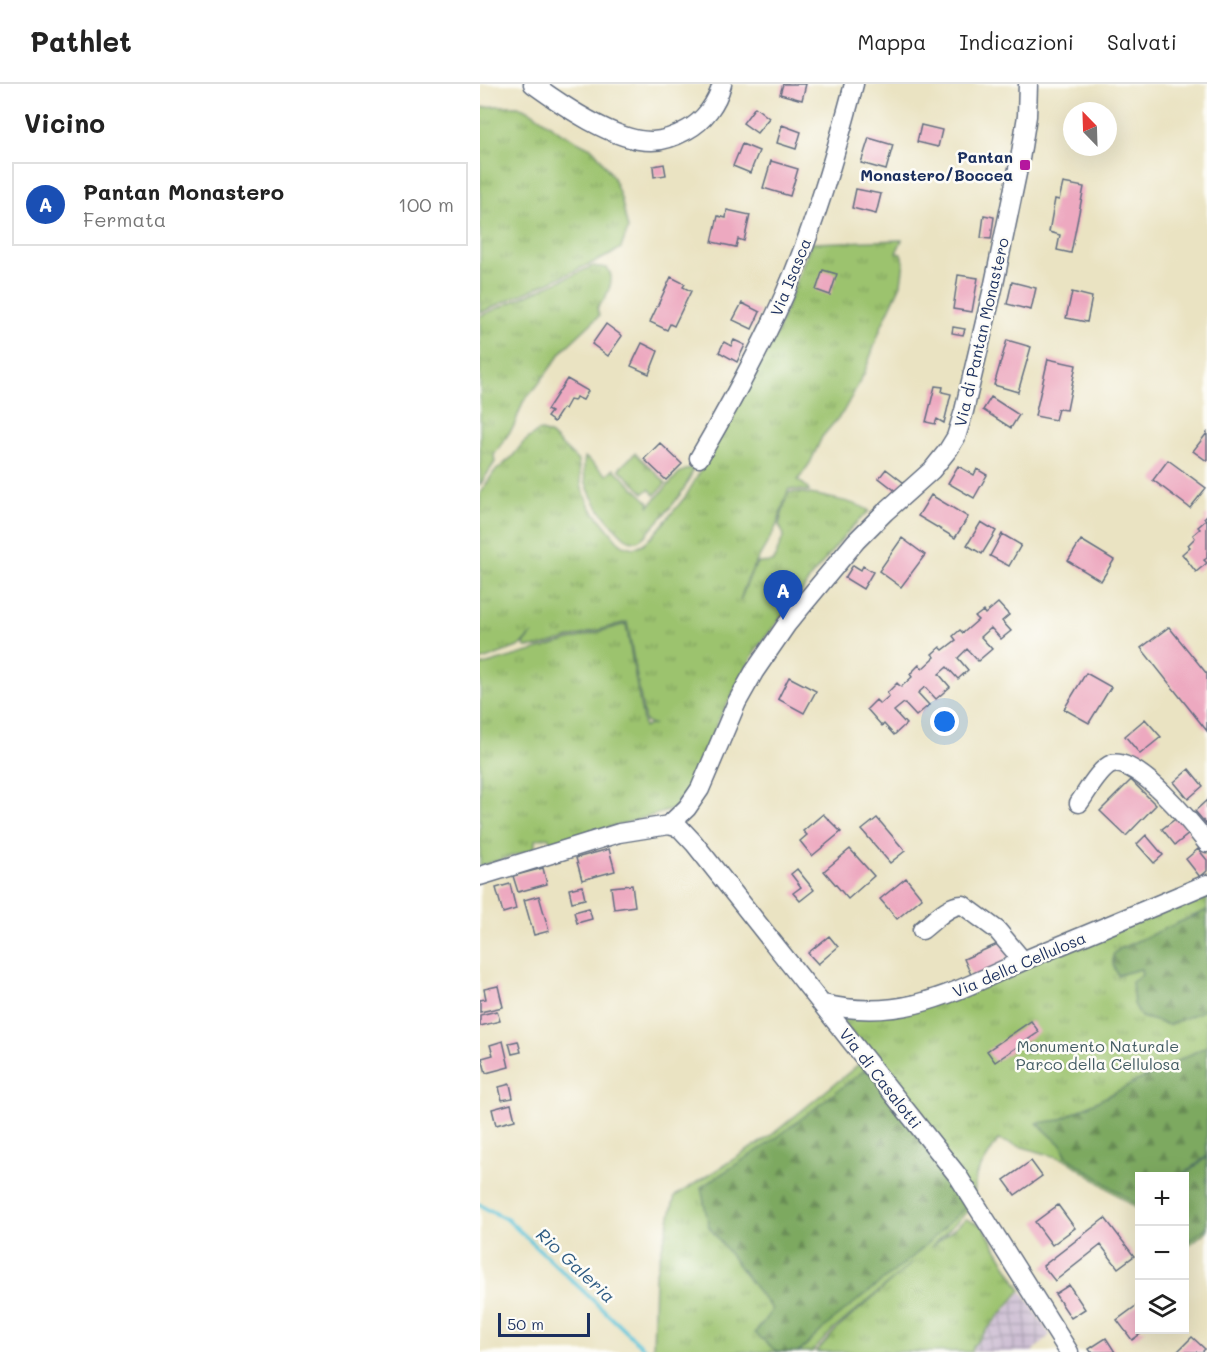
<!DOCTYPE html>
<html lang="it">
<meta charset="utf-8">
<style>
body{margin:0;font-family:Mali,sans-serif;background:#f6f6f6;color:#222}
.controls{position:absolute;right:18px;bottom:18px;display:grid;overflow:hidden;border-radius:0px;box-shadow:0 6px 24px #0002}
.controls button{width:54px;height:54px;display:grid;place-items:center;padding:0;border:0;border-bottom:2px solid #e0e0e0;background:#fff;color:#222;font:30px sans-serif}
.compass{position:absolute;left:583px;top:18px;width:54px;height:54px;border-radius:50%;background:#fff;box-shadow:0 6px 24px #0002;rotate:337deg}
.scale{position:absolute;left:18px;bottom:15px;width:92px;box-sizing:border-box;padding-left:6px;border:3px solid #1b2f5e;border-top:0;font-size:16px;line-height:21px;white-space:nowrap;color:#1b2f5e;-webkit-text-stroke:4px #fdfcf7;paint-order:stroke}
.you{position:absolute;left:465px;top:638px;width:21px;height:21px;margin:-15px;border:4px solid #fff;border-radius:50%;background:#1a73e8;box-shadow:0 0 0 9px #1a73e833}
.badge{display:grid;place-items:center;width:39px;height:39px;border-radius:50%;background:#ea580c;color:#fff;font-size:20px;font-weight:700}
.pin{position:absolute;translate:-50% -50px;filter:drop-shadow(0 2px 3px #0008)}
.pin::after{content:'';position:absolute;top:32px;width:21px;height:18px;background:inherit;clip-path:polygon(0 0,100% 0,50% 100%)}
.list{margin:0;padding:0;list-style:none}
h2{display:flex;justify-content:space-between;align-items:center;height:78px;margin:0;padding:0 24px;font-size:26px}
h2 small{font-size:20px;font-weight:400;color:#767676}
.list li{display:grid;grid-template-columns:39px 1fr auto;gap:18px;align-items:center;box-sizing:border-box;height:84px;margin:0 12px 12px;padding:0 12px;border:2px solid #e0e0e0;border-radius:0px}
.list b{display:block;font-size:22px;white-space:nowrap}
.list p{margin:0;font-size:20px;white-space:nowrap;color:#767676}
.list em{font-size:20px;font-style:normal;color:#767676}
.icon{flex:none;width:33px;height:33px;fill:none;stroke:currentColor;stroke-width:2;stroke-linecap:round;stroke-linejoin:round}
.map{position:relative;flex:none;width:727px;height:1268px;overflow:hidden}
header{display:flex;align-items:center;gap:36px;box-sizing:border-box;height:84px;padding:0 30px;background:#fff;border-bottom:2px solid #e0e0e0}
header strong{font-size:28px}
nav{display:flex;gap:33px;margin-inline-start:auto;font-size:21px}
main{display:flex}
aside{flex:1;background:#fff}
.map>svg:first-child{display:block}
.industrial{fill:url(#industrial-grid)}
.grass{fill:url(#grass-tufts);stroke:#5c7966;stroke-width:1.5}
.forest{fill:url(#forest-firs);stroke:#4c6c60;stroke-width:1.5}
.lines{fill:none;stroke-linecap:round;stroke-linejoin:round}
.stream{stroke:#5bc3d8;stroke-width:4}
.building{fill:#eda9c0}
.minor-casing{stroke:#636e81;stroke-width:21}
.minor{stroke:#fff;stroke-width:18}
.poi-dot{fill:#b5179e;stroke:#fdfcf7;stroke-width:2}
.labels{text-anchor:middle;dominant-baseline:central;stroke-width:5;stroke-linejoin:round;paint-order:stroke}
.poi-label{font-size:16px;font-weight:bold;fill:#1b2f5e;stroke:#fdfcf7;text-anchor:end}
.street-label{font-size:16px;fill:#1b2f5e;stroke:#fdfcf7}
.park-label{font-size:16px;fill:#425b63;stroke:#fdfcf7}
.water-label{font-size:18px;font-style:italic;fill:#2e5b83;stroke:#fdfcf7}
</style>
<header>
<strong>Pathlet</strong>
<nav><a>Mappa</a><a>Indicazioni</a><a>Salvati</a></nav>
</header>
<main>
<aside>
<h2>Vicino<small></small></h2>
<ul class="list">
<li><span class="badge" style="background:#1a4fb4">A</span><div><b>Pantan Monastero</b><p>Fermata</p></div><em>100 m</em></li>
</ul>
</aside>
<div class="map">
<svg width="727" height="1268" viewBox="0 0 727 1268">
<defs>
<pattern id="industrial-grid" width="8" height="8" patternUnits="userSpaceOnUse" patternTransform="scale(1.5)"><rect width="8" height="8" fill="#cdbed3"/><path d="M0 4h8M4 0v8" fill="none" stroke="#a69bae"/></pattern>
<pattern id="grass-tufts" width="24" height="20" patternUnits="userSpaceOnUse" patternTransform="scale(1.5)"><rect width="24" height="20" fill="#9cc36e"/><path d="M3 7l-1-3M5 7V3M7 7l1-3M15 17l-1-3M17 17v-4M19 17l1-3" fill="none" stroke="#7e9f5e"/></pattern>
<pattern id="forest-firs" width="22" height="20" patternUnits="userSpaceOnUse" patternTransform="scale(1.5)"><rect width="22" height="20" fill="#7da961"/><path d="M5 1l3.5 6h-7zM16 11l3.5 6h-7z" fill="#668a53"/></pattern>
</defs>
<rect width="100%" height="100%" fill="#fdfcf7"/>
<filter id="ink" filterUnits="userSpaceOnUse"><feTurbulence type="fractalNoise" baseFrequency=".0167" numOctaves="2"/><feDisplacementMap in="SourceGraphic" scale="12" xChannelSelector="R" yChannelSelector="G"/><feConvolveMatrix kernelMatrix="1 2 1 2 8 2 1 2 1" color-interpolation-filters="sRGB"/></filter>
<filter id="wash" filterUnits="userSpaceOnUse"><feTurbulence type="fractalNoise" baseFrequency=".008" numOctaves="4" result="noise"/><feDisplacementMap in="SourceGraphic" scale="24" xChannelSelector="R" yChannelSelector="G"/><feGaussianBlur stdDeviation="1.35" result="paint"/><feColorMatrix in="noise" values="0 0 0 0 0 0 0 0 0 0 0 0 0 0 0 0 0 1.4 0 .05"/><feComposite in="paint" operator="in"/></filter>
<g filter="url(#wash)">
<rect width="100%" height="100%" fill="#eae3c2"/>
<path class="industrial" d="M542,1207L570,1251L552,1268H493L494,1262Z"/>
<path class="grass" d="M14,22H38L50,27L83,50L113,65L118,71L133,93L141,114L148,145L141,164L130,171L0,229V24Z
M422,156L416,169L421,170L424,177L421,200L402,241L384,290L363,328L342,353L330,379L318,396L327,403L329,407L309,405C303,417 301,433 295,445C282,469 267,490 260,517L272,487L278,479L293,478L304,451L299,441L307,411L310,408C324,408 380,418 389,427L371,444L330,494L323,506L277,564L237,639L212,706L200,718L198,715L195,725L72,760L68,753L55,756V765L0,782V582L146,540L164,643L173,640L165,638L147,538L58,563H45L44,560L53,549L40,562L0,577V409L14,388L32,373L43,359L57,348L62,347L71,351L98,377L102,405L110,423L137,456L143,461L154,464L163,460L173,452L206,412L295,254L331,159Z
M113,182L127,184C137,195 126,215 117,224L119,232L84,265L57,302L43,318L34,342L14,371L15,378L0,401V232Z
M155,369L186,399L175,411L169,405L164,409L139,385Z
M105,373L127,391L134,385L169,418V422L199,389L214,382C207,409 184,430 166,451C162,454 159,458 154,457C146,457 141,450 136,445C118,426 99,401 105,373Z
M727,809V1147L709,1161L705,1158L704,1092H660L659,1126L587,1076L518,1056L496,1091L493,1122L450,1164L486,1135L503,1142L541,1206L493,1262L492,1268H336L357,1245L433,1178L353,1246L332,1268H173L175,1192L195,1112L289,1053L389,972L362,936L369,929L396,930Z"/>
<path class="forest" d="M727,826V925L689,941L661,933L654,920L652,898L662,891L661,885L638,891L633,881V871L639,865Z
M727,962V1072L701,1092H660L659,1122L586,1072L582,1062L557,1039L580,1036Z
M386,985L481,1106L488,1121L435,1171L354,1235L319,1268H297L275,1249L292,1226L229,1143L221,1103L291,1058Z
M727,1073V1143L709,1157L705,1153L703,1092Z"/>
<g class="lines">
<path class="stream" d="M0,1121L28,1136L168,1268"/>
</g>
<g id="blocks">
<path class="building" d="M303,0H326L322,16L300,10Z
M275,23L289,34L277,49L263,39Z
M302,41L321,48L316,65L297,59Z
M441,41L462,46L458,63L437,58Z
M389,54L413,61L406,86L381,79Z
M262,60L279,67L270,89L253,82Z
M291,77L318,85L310,112L283,104Z
M184,80L186,91L174,93L173,82Z
M583,99L604,103L591,169L577,166L580,151L569,148L575,115L579,116Z
M376,105L401,110L396,130L372,124Z
M247,126L270,131L264,157L258,155L256,163L232,158L238,132L246,134Z
M504,131L514,133L511,155L501,154Z
M343,186L357,190L350,211L336,206Z
M478,191L498,194L492,228L473,225Z
M191,193L205,200L203,203L211,207L194,242L190,240L187,246L170,238Z
M532,198L556,204L551,226L527,220Z
M592,208L612,213L607,238L586,234Z
M262,219L280,228L272,245L253,236Z
M126,240L142,252L128,272L112,260Z
M473,243L485,245L483,251L472,249Z
M254,256L265,261L257,278L239,268L244,258L251,262Z
M527,256L551,263L538,308L514,301Z
M162,259L178,267L169,290L151,282Z
M568,275L596,281L587,326L578,325L575,336L555,332Z
M87,295L108,307L103,316L96,313L94,317L90,316L85,325L83,324L74,338L67,333L71,328L67,326Z
M455,302L463,303L462,308L471,310L464,339L457,335L455,340L446,338Z
M511,313L539,331L531,344L503,326Z
M727,349V377L713,367Z
M180,359L202,380L186,396L164,375Z
M688,376L726,404L710,424L673,396Z
M478,382L494,391L497,385L507,391L494,414L468,399Z
M406,385L424,399L417,408L399,394Z
M451,411L488,433L475,454L438,432Z
M727,431V474L724,476L727,479L716,488L702,470L710,463L708,461L715,454L713,451L720,445L718,443L726,436L724,434Z
M501,438L516,447L502,470L487,461Z
M522,450L541,461L529,482L510,472Z
M422,454L445,471L421,503L399,487Z
M601,456L634,476L621,497L588,477Z
M373,481L381,486L383,482L393,488L383,505L365,494Z
M518,519L529,531L522,537L531,547L521,555L511,544L501,553L512,565L498,577L487,565L478,574L488,586L478,595L467,583L459,590L470,603L456,615L445,603L438,609L449,621L436,632L424,619L414,627L426,640L414,651L404,640L402,642L387,625L396,616L400,620L409,612L407,609L417,599L421,603L432,593L430,590L439,581L442,585L455,573L452,570L460,563L463,566L476,556L473,552L480,546L483,549L498,536L495,533L503,527L505,530Z
M689,543L727,590V647L661,564Z
M606,589L631,603L609,639L584,625Z
M309,593L336,607L324,629L298,615Z
M665,635L681,653L660,670L645,652Z
M709,685L723,702L708,715L694,698Z
M651,696L676,721L646,752L620,727Z
M727,716V741L715,727Z
M343,730L361,748L332,772L320,757L327,751L323,747Z
M698,733L710,749L695,761L682,745Z
M397,734L425,767L410,779L382,746Z
M666,751L683,771L674,779L657,760Z
M129,765L135,787L102,796L96,774Z
M370,765L394,792L368,815L344,787Z
M718,765L727,776V787L720,793L706,775Z
M63,784L67,800L38,808L33,792Z
M317,785L334,806L320,817L313,809L321,803L311,790Z
M426,794L442,814L417,835L400,815Z
M30,800L36,825L23,829L16,804Z
M152,801L155,822L134,825L131,803Z
M102,802L105,815L92,818L89,805Z
M59,812L69,847L54,851L44,816Z
M109,824L112,835L97,839L94,828Z
M349,852L358,863L338,880L328,869Z
M522,858L529,872L523,875L525,880L493,895L484,875Z
M18,902L23,923L0,928V916L6,915L4,905Z
M17,927L20,937L0,942V931Z
M551,937L559,948L515,978L507,967Z
M23,957L29,983L6,989L2,974L13,971L10,961Z
M38,957L41,968L32,970L29,959Z
M30,1000L33,1014L22,1016L19,1003Z
M31,1020L35,1036L16,1041L12,1025Z
M551,1077L562,1092L535,1111L524,1096Z
M578,1121L595,1144L572,1161L555,1138Z
M625,1134L654,1172L638,1184L621,1161L575,1197L563,1182Z
M589,1201L605,1225L591,1234L575,1210Z
M660,1219V1246H666L652,1256L637,1236Z
M712,1253L725,1265L722,1268H697Z
M626,1254L635,1268H611L609,1265Z"/>
</g>
</g>
<g filter="url(#ink)">
<use href="#blocks" fill-opacity="0" stroke="#636e81" stroke-width="1.5"/>
<g class="lines">
<defs>
<path id="minor" d="M53,0C82,21 135,58 172,57C184,57 196,52 207,46C224,37 237,19 242,0
M219,374C250,321 279,268 304,212C334,144 355,72 374,0
M599,719C607,708 620,684 632,680C658,673 713,741 727,759
M189,741L200,744L214,759L478,1092L589,1268
M0,792L139,749L189,741L207,724L220,705L257,618L274,588L307,540L376,457L405,428L452,386L468,366L476,353L484,327L514,200L540,75L547,32L548,0
M442,846C453,838 468,820 483,821L517,846L543,877
M343,920C429,940 483,902 557,871C614,848 670,824 727,800"/>
</defs>
<use href="#minor" class="minor-casing"/>
<use href="#minor" class="minor"/>
</g>
</g>
<rect class="poi-dot" x="539" y="75" width="12" height="12" rx="3"/>
<g class="labels">
<g class="poi-label">
<text x="533" y="72">Pantan<tspan x="533" dy="18">Monastero/Boccea</tspan></text>
</g>
<g class="street-label">
<text transform="translate(310 193) rotate(-68)">Via Isasca</text>
<text transform="translate(501 248) rotate(-77)">Via di Pantan Monastero</text>
<text transform="translate(539 880) rotate(-23)">Via della Cellulosa</text>
<text transform="translate(401 994) rotate(52)">Via di Casalotti</text>
</g>
<g class="park-label">
<text x="618" y="961">Monumento Naturale<tspan x="618" dy="18">Parco della Cellulosa</tspan></text>
</g>
<g class="water-label">
<text transform="translate(96 1181) rotate(43)">Rio Galeria</text>
</g>
</g>
</svg>
<div class="controls">
<button>+</button>
<button>−</button>
<button><svg class="icon" aria-label="layers" viewBox="0 0 24 24"><path d="M12 4l9 5-9 5-9-5zM3 14l9 5 9-5"/></svg></button>
</div>
<svg class="compass" viewBox="-18 -18 36 36"><path d="M0-13l5 13h-10z" fill="#e53935"/><path d="M0 13l5-13h-10z" fill="#767676"/></svg>
<div class="scale">50 m</div>
<div class="you"></div>
<div class="pin badge" style="left:303px;top:536px;background:#1a4fb4">A</div>
</div>
</main>
